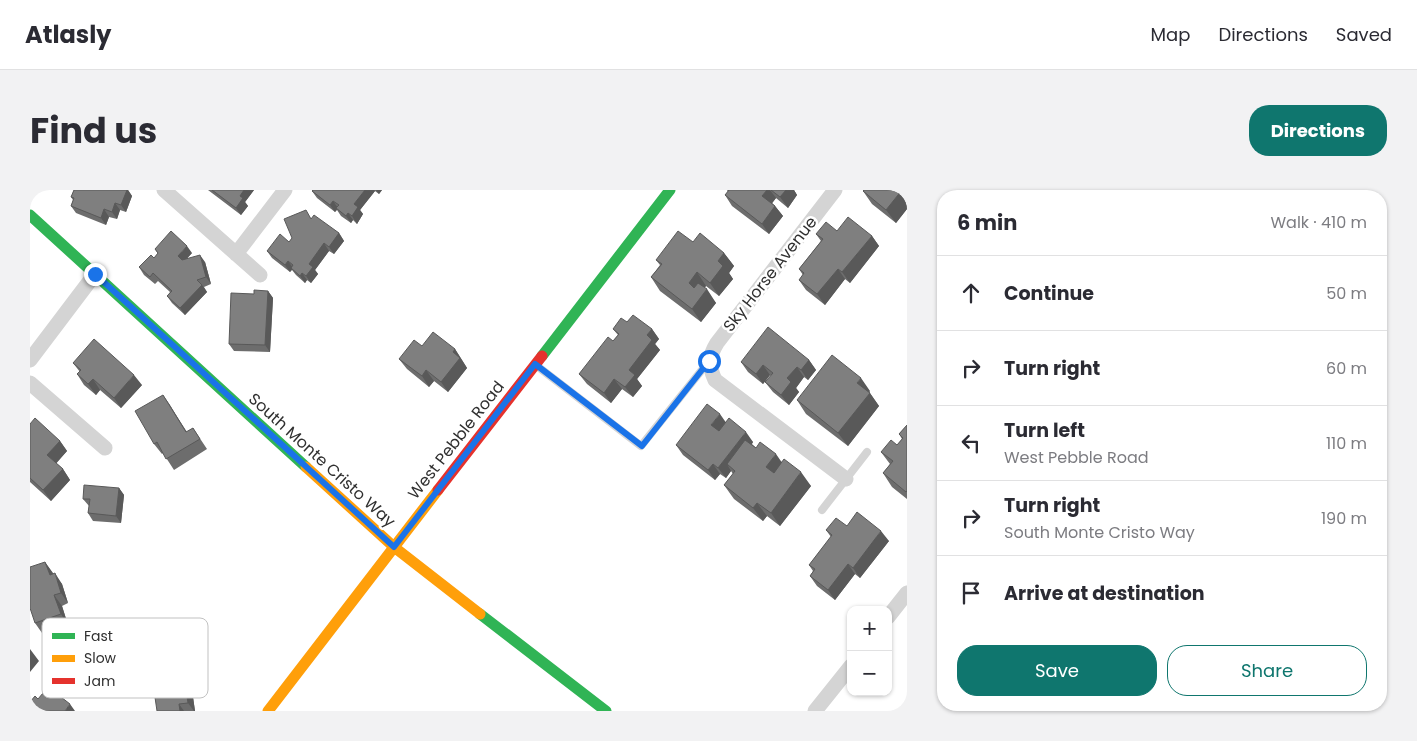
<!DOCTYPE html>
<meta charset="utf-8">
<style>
body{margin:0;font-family:Poppins,sans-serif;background:#f2f2f3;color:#2b2b33}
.controls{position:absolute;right:15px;bottom:15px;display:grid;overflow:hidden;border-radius:10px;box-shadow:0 1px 4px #0004}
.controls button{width:45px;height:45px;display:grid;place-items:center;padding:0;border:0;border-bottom:1px solid #e1e1e2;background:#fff;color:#2b2b33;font:25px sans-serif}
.stop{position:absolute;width:15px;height:15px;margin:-11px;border:4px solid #1a73e8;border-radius:50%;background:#fff}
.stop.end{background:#1a73e8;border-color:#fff;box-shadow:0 1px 5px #0008}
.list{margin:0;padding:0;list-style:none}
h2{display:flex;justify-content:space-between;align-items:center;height:65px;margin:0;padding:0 20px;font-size:21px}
h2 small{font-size:16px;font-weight:400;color:#7c7c81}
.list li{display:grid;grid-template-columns:32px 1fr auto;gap:15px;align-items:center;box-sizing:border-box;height:75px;padding:0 20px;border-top:1px solid #e1e1e2}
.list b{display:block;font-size:19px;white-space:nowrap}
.list p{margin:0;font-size:16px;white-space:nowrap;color:#7c7c81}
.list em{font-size:16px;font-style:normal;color:#7c7c81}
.actions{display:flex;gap:10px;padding:15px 20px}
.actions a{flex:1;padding:11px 0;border:1px solid #0f766e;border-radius:20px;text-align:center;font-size:18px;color:#0f766e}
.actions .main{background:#0f766e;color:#fff}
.icon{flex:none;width:28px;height:28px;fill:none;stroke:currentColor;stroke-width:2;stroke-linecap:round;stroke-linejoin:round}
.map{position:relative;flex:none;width:877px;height:521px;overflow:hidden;border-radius:20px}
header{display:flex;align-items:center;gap:30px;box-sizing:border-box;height:70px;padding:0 25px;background:#fff;border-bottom:1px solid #e1e1e2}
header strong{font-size:24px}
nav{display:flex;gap:28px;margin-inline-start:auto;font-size:18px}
.intro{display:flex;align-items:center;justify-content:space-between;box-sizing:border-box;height:120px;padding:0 30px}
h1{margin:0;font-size:35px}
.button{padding:12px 22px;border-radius:20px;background:#0f766e;color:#fff;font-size:18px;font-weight:700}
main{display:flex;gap:30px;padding:0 30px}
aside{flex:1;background:#fff;border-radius:20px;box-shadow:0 1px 4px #0004}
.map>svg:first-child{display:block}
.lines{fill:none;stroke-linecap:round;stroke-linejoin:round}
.lane{stroke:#d4d4d4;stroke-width:8}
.street{stroke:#d4d4d4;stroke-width:15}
.fast{stroke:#30b455;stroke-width:11}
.slow{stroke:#ff9f0a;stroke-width:11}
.jam{stroke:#e5322d;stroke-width:11}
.wall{fill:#6d6d6d}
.shaded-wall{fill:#595959}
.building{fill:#7f7f7f;stroke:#595959}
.route{stroke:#1a73e8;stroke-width:6}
.labels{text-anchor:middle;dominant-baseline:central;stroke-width:5;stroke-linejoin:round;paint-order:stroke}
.street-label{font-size:16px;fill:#303030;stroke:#fff}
.key{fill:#fff;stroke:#c1c1c1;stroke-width:1}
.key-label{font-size:14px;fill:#303030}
</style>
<header>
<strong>Atlasly</strong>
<nav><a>Map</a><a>Directions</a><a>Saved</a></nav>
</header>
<div class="intro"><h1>Find us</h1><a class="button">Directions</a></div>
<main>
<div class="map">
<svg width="877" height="521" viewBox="0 0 877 521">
<rect width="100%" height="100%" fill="#fff"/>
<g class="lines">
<path class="lane" d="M507,176L611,256L679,171
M792,320L837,262"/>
<path class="street" d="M134,0L230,85
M805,0L687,153C679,166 678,175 685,190L816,289
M206,64L255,0
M0,170L65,84
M0,193L75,258
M858,427L877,403
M785,521L821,476"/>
<path class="fast" d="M0,25L276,277
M512,166L640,0
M450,424L576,521"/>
<path class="slow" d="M276,277L364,357L450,424
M238,521L408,300"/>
<path class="jam" d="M408,300L512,166"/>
</g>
<path class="wall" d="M44,0H98L102,6L96,22L90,20L87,29L79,27L76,35L46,23L41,16L43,10L41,7Z
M178,0H224L215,12L218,16L211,25Z
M283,0H352L349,4L345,1L330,20L333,24L327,34L323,30L321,33L311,26L307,20L305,22L287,8L282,1Z
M697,0H764L767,5L758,18L746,8L742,13L745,16L753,26L739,44L702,16L695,5L698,2Z
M877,0V19L866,33L842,14L833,1Z
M282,28L309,43L314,51L304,64L299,61L285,80L288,84L281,93L277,90L275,93L266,85L262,80L260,82L242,68L237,61L259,52Z
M807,41L842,46L849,56L820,93L815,89L795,115L776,100L769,90L773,85L769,79L791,51L786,44Z
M663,52L694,63L704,76L699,83L703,89L689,106L676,96L674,98L686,113L671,132L630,101L621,87L630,75L626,70Z
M125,59L162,63L156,69L175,72L181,94L174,97L177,102L155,125L142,113L137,106L140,102L128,91L125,94L114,85L109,77L124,68L128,64Z
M238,101L243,108L240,162L204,161L199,154L224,104Z
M597,132L622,139L629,149L625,154L630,160L607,189L612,196L603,207L592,199L581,213L557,194L549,184L583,151L588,145L583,139Z
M392,156L425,159L432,170L437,178L418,202L404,191L399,197L377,179L369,169Z
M779,170L786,180L778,190L774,187L766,198L769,202L759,215L743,202L735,192L741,186L740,185L733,194L718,182L711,172Z
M43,173L112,195L91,218L70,200L66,205L54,195L47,184L50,182Z
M840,201L839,202L849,216L818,256L776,224L767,210Z
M133,205L157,242L163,238L177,259L144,280L133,263L132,264L124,254Z
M696,232L723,252L722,254L726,258L752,272L781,296L750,336L737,326L733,331L704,309L694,295L703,284L701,281L696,288L690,284L685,290L653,265L646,255Z
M0,234L30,251L37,261L26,273L33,279L40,290L21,311L0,292Z
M877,235V309L862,297L853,283L860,274L851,262L867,255L872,249L869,244Z
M89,298L94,305L91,333L63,331L58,323L59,316L53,309Z
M817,336L859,351L830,388L825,384L805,410L787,396L780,386L783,381L779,375L801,347L796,340Z
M15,372L23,384L32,394L38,413L32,416L38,435L12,443L5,433Z
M94,445H103L110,455L111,477L90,478V485L63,486L59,481H44L36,471Z
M153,482L161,493L165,521H127Z"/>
<path class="shaded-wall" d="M97,0H98L102,6L96,22L91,15Z
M214,0H224L215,12L218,16L211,25L206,18L210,6Z
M335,0H344L345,1L330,20L333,24L327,34L322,26L324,14Z
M346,0H352L349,4Z
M737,0H740L746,8L740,16L732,6Z
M756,0H764L767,5L758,18L750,7Z
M872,0H877V19L866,33L856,20Z
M303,11L308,18L305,22L300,15Z
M85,13L90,20L87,29L82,22Z
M745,16L753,26L739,44L732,34Z
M74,19L79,27L76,35L71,28Z
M318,23L323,30L321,33L316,26Z
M309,43L314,51L304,64L299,57Z
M842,46L849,56L820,93L812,82Z
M294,53L299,61L285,80L288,84L281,93L276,86L279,74Z
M157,56L162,63L153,73L148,66Z
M694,63L704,76L699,83L703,89L689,106L680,93L688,71Z
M170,65L175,72L181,94L176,87Z
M258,71L263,78L260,82L255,75Z
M808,79L815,89L795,115L787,104Z
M667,82L676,96L668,106L659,93Z
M272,83L277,90L275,93L270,86Z
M172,95L177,102L155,125L150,118Z
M677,99L686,113L671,132L662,119Z
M238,101L243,108L240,162L235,155Z
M622,139L629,149L625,154L630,160L607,189L612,196L603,207L595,197L599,180L617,145Z
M425,159L437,178L418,202L411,192L423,162Z
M779,170L786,180L778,190L771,180Z
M733,175L740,185L733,194L726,184Z
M767,177L774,187L766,198L769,202L759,215L751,205L757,188Z
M396,180L404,191L399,197L392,186Z
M104,185L112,195L91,218L84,208Z
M831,188L840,201L836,206L827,193Z
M63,189L70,200L66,205L58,194Z
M584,189L592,199L581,213L574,203Z
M840,203L849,216L818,256L808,243Z
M133,205L140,215L163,253L156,242Z
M690,224L697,234L688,245L681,235Z
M716,242L723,252L703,279L697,274L701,281L696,288L688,278Z
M30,251L37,261L24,276L17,265Z
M746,264L755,277L745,290L736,277Z
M683,274L690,284L685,290L678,280Z
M33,279L40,290L21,311L13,300Z
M771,282L781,296L750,336L741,323Z
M89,298L94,305L91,333L86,326Z
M727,313L737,326L733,331L723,318Z
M851,341L859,351L830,388L823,378Z
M15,372L23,383L27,395L20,385Z
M818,374L825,384L805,410L798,400Z
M25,383L32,394L38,413L31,403Z
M24,405L32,416L38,435L31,424Z
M87,435L94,445L87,446Z
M103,445L110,455L111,477L103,467Z
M0,459L9,471L0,482Z
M83,468L90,478V485L83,475Z
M153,482L161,493L165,521H164L158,513Z
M40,514L45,521H35Z
M149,514L154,521H150Z"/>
<path class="building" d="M44,0H97L91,15L85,13L82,22L74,19L71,28L41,16L44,8L41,7Z
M182,0H214L210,6L213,8L206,18Z
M283,0H335L324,14L328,17L322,26L318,23L316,26L306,18L309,15L303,11L300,15L282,1Z
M699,0H737L732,6L745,16L732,34L695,5Z
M741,0H756L750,7Z
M834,0H872L856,20L833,1Z
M276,20L281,29L284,25L309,43L299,57L294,53L279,74L283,77L276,86L272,83L270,86L261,78L263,75L258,71L255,75L237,61L250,44L259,52L262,48L254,29Z
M818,27L842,46L812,82L808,79L787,104L769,90L774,83L769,79L793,49L786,44L796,32L807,41Z
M141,41L157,56L148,66L152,70L170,65L176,87L167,90L172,95L150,118L137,106L142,101L123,83L120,87L109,77L121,65L124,68L128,63L125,59Z
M648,41L663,52L670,43L694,63L688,71L693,76L680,93L667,82L659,93L664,98L668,93L677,99L662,119L621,87L632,74L626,70Z
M224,100L238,101L235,155L199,154L201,103L224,104Z
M603,125L622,139L617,145L622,150L599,180L605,185L595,197L584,189L574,203L549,184L578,147L583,151L589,144L583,139L591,128L597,132Z
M738,137L779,170L771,180L767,177L757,188L761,192L751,205L735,192L743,183L733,175L726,184L711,172Z
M403,142L425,159L423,162L430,168L411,192L396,180L392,186L369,169L384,150L392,156Z
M64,149L104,185L84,208L63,189L58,194L47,184L51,180L43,173Z
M802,165L831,188L827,193L840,203L808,243L767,210Z
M133,205L156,242L163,238L170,249L136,269L127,252L124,254L105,221Z
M677,214L690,224L681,235L689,241L699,228L716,242L688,278L683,274L678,280L646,255Z
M5,228L30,251L17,265L33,279L13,300L0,288V234Z
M877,235V301L876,302L853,283L863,271L851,262L861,250L867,255L873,248L869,244Z
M715,250L726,258L730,252L746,264L736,277L744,283L754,269L771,282L741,323L727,313L723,318L694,295L705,281L697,274Z
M54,295L89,298L86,326L58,323L60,309H53Z
M827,322L851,341L823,378L818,374L798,400L780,386L785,379L779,375L802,345L796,340L806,328L817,336Z
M15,372L20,385L25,383L31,403L24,405L31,424L5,433L0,418V377Z
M153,482L158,513L149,514L150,521H127L122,487Z
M18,497L40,514L35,521H0V512L5,506L8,509Z"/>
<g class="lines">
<path class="route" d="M65,84L364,357L505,174L612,256L679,171"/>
</g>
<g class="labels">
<g class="street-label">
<text transform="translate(740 84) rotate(-52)">Sky Horse Avenue</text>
<text transform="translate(426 250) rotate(-52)">West Pebble Road</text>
<text transform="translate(292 270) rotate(42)">South Monte Cristo Way</text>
</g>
</g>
<rect x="12" y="428" width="166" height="80" rx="8" class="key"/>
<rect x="22" y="443" width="23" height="6" fill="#30b455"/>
<rect x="22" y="465" width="23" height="7" fill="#ff9f0a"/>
<rect x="22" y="488" width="23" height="6" fill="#e5322d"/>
<g class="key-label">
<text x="54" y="451">Fast</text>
<text x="54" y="473">Slow</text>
<text x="54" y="496">Jam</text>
</g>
</svg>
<div class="controls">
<button>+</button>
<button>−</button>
</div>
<div class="stop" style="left:679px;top:171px"></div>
<div class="stop end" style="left:65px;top:84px"></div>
</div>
<aside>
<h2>6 min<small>Walk · 410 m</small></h2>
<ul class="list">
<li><svg class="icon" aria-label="ahead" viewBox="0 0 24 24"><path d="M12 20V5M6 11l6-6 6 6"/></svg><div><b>Continue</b></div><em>50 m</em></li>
<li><svg class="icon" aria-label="right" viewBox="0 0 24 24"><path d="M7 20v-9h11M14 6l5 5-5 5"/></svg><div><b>Turn right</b></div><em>60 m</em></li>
<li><svg class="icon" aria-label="left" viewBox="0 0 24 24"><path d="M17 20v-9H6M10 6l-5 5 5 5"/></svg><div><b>Turn left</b><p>West Pebble Road</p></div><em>110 m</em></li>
<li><svg class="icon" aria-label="right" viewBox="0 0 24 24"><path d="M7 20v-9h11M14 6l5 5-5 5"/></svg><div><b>Turn right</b><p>South Monte Cristo Way</p></div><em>190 m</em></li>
<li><svg class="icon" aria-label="arrive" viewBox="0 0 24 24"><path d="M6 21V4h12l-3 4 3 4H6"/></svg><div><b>Arrive at destination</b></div></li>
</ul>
<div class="actions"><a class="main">Save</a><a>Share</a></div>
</aside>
</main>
